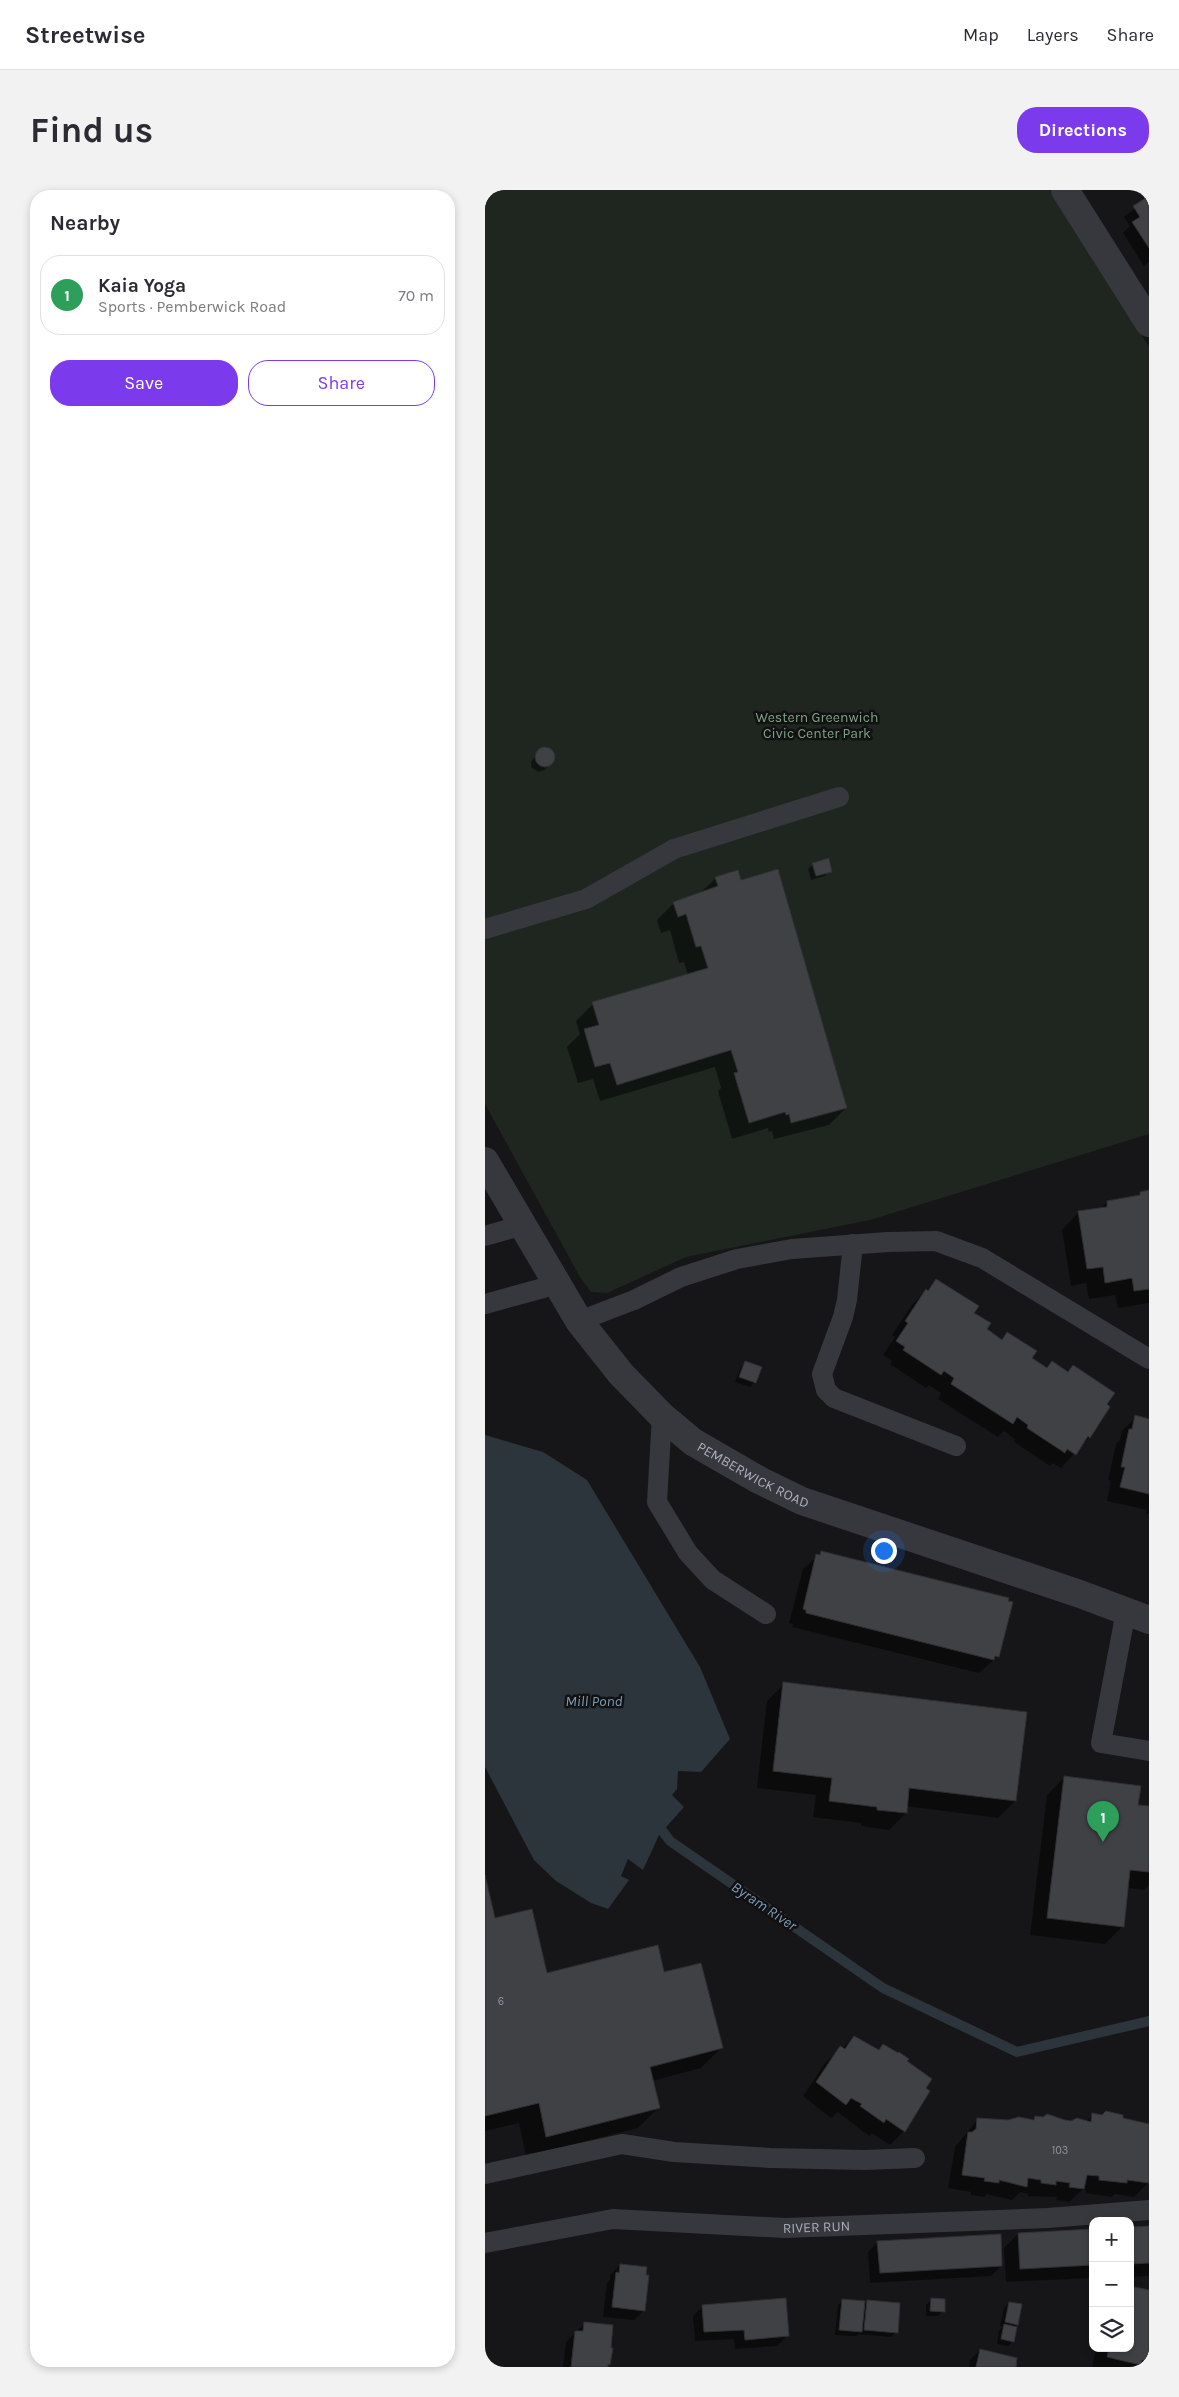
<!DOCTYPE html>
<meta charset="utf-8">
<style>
body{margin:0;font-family:Karla,sans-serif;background:#f2f2f3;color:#2b2b33}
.controls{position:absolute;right:15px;bottom:15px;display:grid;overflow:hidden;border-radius:10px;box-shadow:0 2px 8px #0003}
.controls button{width:45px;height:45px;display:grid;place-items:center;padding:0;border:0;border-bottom:1px solid #e1e1e2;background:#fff;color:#2b2b33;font:25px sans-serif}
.you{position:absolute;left:398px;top:1360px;width:18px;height:18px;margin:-12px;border:4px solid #fff;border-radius:50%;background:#1a73e8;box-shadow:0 0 0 8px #1a73e833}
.badge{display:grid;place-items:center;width:32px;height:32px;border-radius:50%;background:#7c3aed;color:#fff;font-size:16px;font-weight:700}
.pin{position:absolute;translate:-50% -41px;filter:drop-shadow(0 1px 2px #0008)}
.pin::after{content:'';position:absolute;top:26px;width:18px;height:15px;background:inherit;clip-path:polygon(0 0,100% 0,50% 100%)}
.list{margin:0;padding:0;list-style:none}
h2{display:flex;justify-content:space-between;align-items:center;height:65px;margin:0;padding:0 20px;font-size:21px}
h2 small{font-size:16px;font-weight:400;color:#7c7c81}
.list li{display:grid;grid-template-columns:32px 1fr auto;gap:15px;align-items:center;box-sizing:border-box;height:80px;margin:0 10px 10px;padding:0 10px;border:1px solid #e1e1e2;border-radius:20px}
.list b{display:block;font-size:19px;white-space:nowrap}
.list p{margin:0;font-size:16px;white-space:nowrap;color:#7c7c81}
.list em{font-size:16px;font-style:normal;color:#7c7c81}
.actions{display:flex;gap:10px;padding:15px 20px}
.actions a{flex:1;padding:11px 0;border:1px solid #7c3aed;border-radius:20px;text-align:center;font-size:18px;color:#7c3aed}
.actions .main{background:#7c3aed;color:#fff}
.icon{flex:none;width:28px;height:28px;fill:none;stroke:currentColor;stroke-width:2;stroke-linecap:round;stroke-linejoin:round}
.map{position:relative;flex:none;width:664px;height:2177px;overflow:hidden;border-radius:20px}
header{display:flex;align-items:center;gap:30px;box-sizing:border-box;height:70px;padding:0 25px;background:#fff;border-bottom:1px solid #e1e1e2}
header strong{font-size:24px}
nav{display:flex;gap:28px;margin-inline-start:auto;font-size:18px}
.intro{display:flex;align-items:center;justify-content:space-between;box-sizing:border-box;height:120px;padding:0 30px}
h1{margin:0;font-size:35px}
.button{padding:12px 22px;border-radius:20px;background:#7c3aed;color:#fff;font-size:18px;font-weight:700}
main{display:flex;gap:30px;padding:0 30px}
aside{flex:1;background:#fff;border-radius:20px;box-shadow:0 2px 8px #0003}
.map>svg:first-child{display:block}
.green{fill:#1e261f}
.water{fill:#2c353c}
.shadow{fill:#0007}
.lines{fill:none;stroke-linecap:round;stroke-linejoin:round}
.stream{stroke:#2c353c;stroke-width:10}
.building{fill:#404145;stroke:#303034}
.service{stroke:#37383d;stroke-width:20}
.minor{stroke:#37383d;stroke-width:28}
.labels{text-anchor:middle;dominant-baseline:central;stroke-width:5;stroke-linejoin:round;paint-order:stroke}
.number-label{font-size:11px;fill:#8e929b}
.park-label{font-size:14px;fill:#7fa381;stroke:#111113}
.street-label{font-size:14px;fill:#a8adb8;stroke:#111113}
.water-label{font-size:15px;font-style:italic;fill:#7f9bb3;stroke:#111113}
</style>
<header>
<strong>Streetwise</strong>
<nav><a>Map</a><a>Layers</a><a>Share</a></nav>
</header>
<div class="intro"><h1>Find us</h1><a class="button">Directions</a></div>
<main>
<aside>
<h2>Nearby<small></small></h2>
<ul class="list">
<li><span class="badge" style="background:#2e9e5b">1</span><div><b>Kaia Yoga</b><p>Sports · Pemberwick Road</p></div><em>70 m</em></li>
</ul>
<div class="actions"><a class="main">Save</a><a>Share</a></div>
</aside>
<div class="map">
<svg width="664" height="2177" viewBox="0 0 664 2177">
<rect width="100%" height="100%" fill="#161618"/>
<path class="green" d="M0,0H565L664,157V944L385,1030L201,1067L122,1103L106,1102L95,1087L0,914Z"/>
<path class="water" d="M0,1245L58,1262L102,1290L215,1477L245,1549L216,1582L193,1581L192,1599L187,1605L199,1617L174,1645L158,1680L143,1669L136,1686L144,1690L123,1719L106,1713L71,1691L49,1670L0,1577Z"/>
<path class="shadow" d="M664,7V72L659,76L638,43L645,36L639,27Z
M61,557L68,561L69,568L60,580L54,582L47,578L46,572L55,559Z
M328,674L345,681L340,686L326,690L323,679Z
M231,688L255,692L361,918L344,935L289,949L287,941L284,942L283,938L247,949L233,901L236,898L230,877L115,911L108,889L93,893L82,857L95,844L91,831L108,814L203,785L199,772L194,773L185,740L176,743L172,730L189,713L214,704Z
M664,1001V1113L633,1118L630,1105L604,1109L601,1093L586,1096L577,1040L594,1022L615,1019L622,1012L651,1007L655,1003Z
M451,1091L487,1123L500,1140L516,1150L523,1143L545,1168L561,1179L567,1173L582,1183L588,1176L620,1215L604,1247L576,1278L568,1273L565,1276L529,1252L530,1249L519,1241L513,1247L453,1209L456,1203L444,1195L441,1198L405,1174L407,1171L398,1165L410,1147L407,1145L427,1115Z
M261,1172L270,1192L265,1197L250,1192L256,1177Z
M651,1227L664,1229V1324H661L662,1320L622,1311L626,1291L623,1290L631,1254L635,1250L637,1241Z
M336,1363L513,1466L494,1483L307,1437L308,1434L304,1433L318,1379Z
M299,1494L530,1611L513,1628L421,1616V1623L404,1640L376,1636V1633L328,1627L331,1605L272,1598L282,1511Z
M579,1588L652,1616L664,1617V1695L659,1700L642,1698L637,1737L620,1754L545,1745L562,1605Z
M0,1691L9,1729L61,1785L178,1783L236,1858L216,1878L167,1891L173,1918L153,1938L41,1966L34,1933L0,1941Z
M369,1848L393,1861L421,1872L419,1941L405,1955L387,1943L384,1946L353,1922L346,1928L318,1906L341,1872Z
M608,1925L664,1935L663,1993L649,2007L630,2004L626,2007L601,2003V2000H597L584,2012L571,2010L572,2007L543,2006V2004L535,2002L527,2010L501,2004L499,2007L486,2005V2002L463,1998L470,1957L493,1929L546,1931L550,1927L600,1932Z
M664,2037V2086L645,2087V2038Z
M608,2040V2088L521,2092L519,2058L533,2044Z
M393,2052L516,2076L506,2086L385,2093L383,2062Z
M135,2075L159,2120L149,2130L118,2127L122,2093L125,2090V2085Z
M664,2101V2177H607L611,2158H645Z
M358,2110L378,2115L382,2111L411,2142L406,2147L374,2144L371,2146L350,2145L353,2115Z
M446,2110L458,2121L453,2126H441V2115Z
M524,2113L532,2134L529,2137L528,2151L523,2156L512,2154L514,2140L518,2137L515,2136L519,2118Z
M218,2116L302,2146L292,2156L250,2159L249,2149L210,2151L208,2126Z
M100,2133L124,2174L121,2177H78L81,2152Z
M495,2160L529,2177H484L485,2170Z"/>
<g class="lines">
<path class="stream" d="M170,1631L185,1651L398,1798L532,1862L664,1831"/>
</g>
<path class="building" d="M664,6V58L647,32L655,27L648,16Z
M50 567a10 10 0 1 1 20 0a10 10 0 1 1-20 0Z
M344,668L347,682L331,686L327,673Z
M293,679L362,918L306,933L304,924L301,925L300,922L264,933L249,883L253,882L246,860L132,895L125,873L110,877L99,839L114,835L107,812L223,778L216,756L211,757L201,724L193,727L188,712L233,696L230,687L253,680L256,690Z
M664,1000V1099L649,1101L647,1088L620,1093L618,1077L602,1079L593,1021L622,1017V1011L655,1005V1002Z
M451,1089L494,1116L489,1123L506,1133L502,1139L517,1150L522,1142L552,1161L547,1168L562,1178L567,1171L583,1182L588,1175L630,1203L622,1214L625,1217L605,1248L603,1246L591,1265L582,1259L580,1263L542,1238L543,1235L532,1227L528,1234L466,1194L469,1188L459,1181L456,1185L418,1160L420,1157L411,1151L423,1133L420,1131L441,1099L443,1101Z
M260,1171L277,1177L271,1193L254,1187Z
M650,1225L664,1229V1304L635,1297L640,1277H636L644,1239H647Z
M336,1361L524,1408L523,1411L528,1412L514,1467L510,1466L509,1470L321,1423V1420L318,1419L331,1364L335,1365Z
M298,1492L542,1522L531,1611L424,1598L422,1623L392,1620V1617L344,1611L347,1588L288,1581Z
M579,1586L656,1596L653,1615L664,1616V1682L645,1680L639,1737L562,1728Z
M0,1685L10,1728L47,1719L62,1783L173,1755L179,1782L216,1773L238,1858L165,1877L175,1918L61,1947L54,1913L0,1926Z
M369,1846L394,1860L398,1854L413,1863L414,1862L424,1869L422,1871L447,1889L441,1898L445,1901L420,1942L401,1929L399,1933L375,1916L377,1914L366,1908L361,1915L331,1892L355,1856L360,1859Z
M621,1921L638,1925V1928L664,1934V1993L642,1990V1993L614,1990V1986L602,1985L599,1999L584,1997L585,1993L571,1991V1995L556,1993V1990L543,1988L542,1997L514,1990V1993L499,1991L500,1988L477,1985L483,1942H487L491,1939L492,1928L523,1930L534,1927L549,1930L550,1926L558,1927L562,1924L580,1930L586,1931L592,1928L606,1932L607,1923L617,1925Z
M664,2036V2073L645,2074V2037Z
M608,2039V2075L535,2079L533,2043Z
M516,2044L517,2076L395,2083L392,2051Z
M135,2074L162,2077L161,2085H164L160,2121L127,2117L131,2082L134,2083Z
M645,2096L664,2100V2172L657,2170L656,2175L622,2167L624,2158H645Z
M301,2108L304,2146L260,2150L259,2140L219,2142L217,2115Z
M446,2108L460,2109V2122L445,2121Z
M357,2109L380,2111L377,2142L354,2140Z
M382,2110L415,2113L413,2143L379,2140Z
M524,2112L537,2114L533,2135L520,2132Z
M99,2132L128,2135L126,2158H128L125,2175L123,2174V2177H86L90,2141H98Z
M519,2134L532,2137L529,2152L516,2149Z
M495,2159L532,2168L531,2177H491Z"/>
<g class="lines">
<g class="service">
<path d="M0,739L101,709L189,659L354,607"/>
<path d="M0,1046L38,1035"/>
<path d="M368,1054L362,1110L358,1127L337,1184L341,1200L349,1208L471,1256"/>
<path d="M0,1114L73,1094"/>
<path d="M94,1131L149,1110L196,1087L252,1069L307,1059L403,1052L451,1051L497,1068L664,1169"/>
<path d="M177,1226L172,1312L203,1363L228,1390L281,1424"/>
<path d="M641,1421L616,1553L664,1561"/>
<path d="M0,1984L137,1954L189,1962L286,1968L380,1970L430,1968"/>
<path id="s1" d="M0,2053L128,2029L300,2038L563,2028L664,2020"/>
</g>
<g class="minor">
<path d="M580,0L664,133"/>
<path id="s2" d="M0,971L94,1131L136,1184L177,1226L208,1252L274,1290L317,1311L595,1404L664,1430"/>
</g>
</g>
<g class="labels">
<g class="number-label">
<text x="16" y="1811">6</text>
<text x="575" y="1960">103</text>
</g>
<g class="park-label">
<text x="332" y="527">Western Greenwich<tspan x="332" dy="16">Civic Center Park</tspan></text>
</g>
<g class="street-label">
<text stroke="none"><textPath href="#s2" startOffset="421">PEMBERWICK ROAD</textPath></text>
<text stroke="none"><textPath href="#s1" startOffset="334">RIVER RUN</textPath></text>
</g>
<g class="water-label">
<text x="109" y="1511">Mill Pond</text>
<text transform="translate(279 1716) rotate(34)">Byram River</text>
</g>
</g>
</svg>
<div class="controls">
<button>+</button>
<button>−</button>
<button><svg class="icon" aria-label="layers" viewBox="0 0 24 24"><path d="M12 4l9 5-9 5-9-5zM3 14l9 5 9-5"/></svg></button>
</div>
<div class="you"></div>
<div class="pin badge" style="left:618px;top:1652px;background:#2e9e5b">1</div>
</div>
</main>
